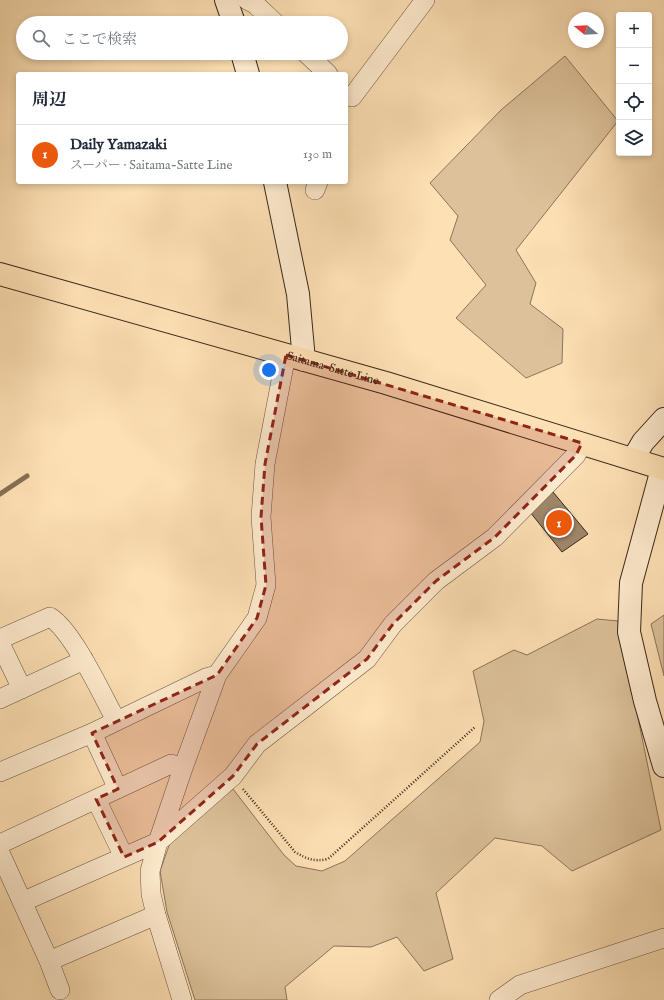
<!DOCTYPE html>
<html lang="ja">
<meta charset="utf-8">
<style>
body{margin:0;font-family:"IM FELL English","Noto Serif JP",serif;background:#f6f6f7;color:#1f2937}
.controls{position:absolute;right:12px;top:12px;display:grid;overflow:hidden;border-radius:4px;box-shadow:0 2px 6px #0003}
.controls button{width:36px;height:36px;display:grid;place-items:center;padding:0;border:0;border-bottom:1px solid #e0e1e3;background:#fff;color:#1f2937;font:20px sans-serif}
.compass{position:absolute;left:568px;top:12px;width:36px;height:36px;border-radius:50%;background:#fff;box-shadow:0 2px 6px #0003;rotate:288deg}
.you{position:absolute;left:269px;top:370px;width:14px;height:14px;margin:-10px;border:3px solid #fff;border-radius:50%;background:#1a73e8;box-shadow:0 0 0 6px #1a73e833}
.badge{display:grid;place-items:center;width:26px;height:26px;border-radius:50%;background:#ea580c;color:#fff;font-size:13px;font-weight:700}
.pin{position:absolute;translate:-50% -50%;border:2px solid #fff;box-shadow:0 1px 4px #0006}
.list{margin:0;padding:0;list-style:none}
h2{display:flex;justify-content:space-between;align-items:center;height:52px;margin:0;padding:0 16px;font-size:17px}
h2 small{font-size:13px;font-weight:400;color:#747a83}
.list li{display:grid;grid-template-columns:26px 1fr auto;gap:12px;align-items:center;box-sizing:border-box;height:60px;padding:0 16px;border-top:1px solid #e0e1e3}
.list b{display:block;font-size:15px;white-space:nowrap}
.list p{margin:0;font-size:13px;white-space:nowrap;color:#747a83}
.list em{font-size:13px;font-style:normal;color:#747a83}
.icon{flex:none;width:22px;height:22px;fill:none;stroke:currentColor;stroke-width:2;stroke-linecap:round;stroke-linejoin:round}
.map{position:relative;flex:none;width:664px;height:1000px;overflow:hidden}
.search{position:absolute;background:#fff;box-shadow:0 2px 6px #0003;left:16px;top:16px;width:332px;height:44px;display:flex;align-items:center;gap:10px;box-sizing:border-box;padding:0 14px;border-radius:22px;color:#747a83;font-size:15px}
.panel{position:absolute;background:#fff;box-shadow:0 2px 6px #0003;left:16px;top:72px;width:332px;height:112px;border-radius:4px}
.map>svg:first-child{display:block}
.green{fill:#dcc19a;stroke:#8b745a}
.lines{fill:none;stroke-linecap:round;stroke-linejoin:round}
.stream{stroke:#877056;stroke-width:5}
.building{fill:#9f876a;stroke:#3a2719}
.street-casing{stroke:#6b5540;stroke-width:20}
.secondary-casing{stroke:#3a2719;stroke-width:24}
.primary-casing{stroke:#3a2719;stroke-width:24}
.path{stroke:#3a2719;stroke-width:2.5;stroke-dasharray:1 2;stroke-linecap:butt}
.street{stroke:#feebce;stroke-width:19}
.secondary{stroke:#feebce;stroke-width:22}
.primary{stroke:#fde0b4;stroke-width:22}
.marked{fill:#8f2418;fill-opacity:0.2;stroke:#8f2418;stroke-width:3;stroke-dasharray:8 5;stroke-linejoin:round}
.labels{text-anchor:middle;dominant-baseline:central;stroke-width:4;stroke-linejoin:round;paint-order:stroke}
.street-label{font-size:12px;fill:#3a2719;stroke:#feebce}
</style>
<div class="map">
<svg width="664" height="1000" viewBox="0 0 664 1000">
<rect width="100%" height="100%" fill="#fde0b4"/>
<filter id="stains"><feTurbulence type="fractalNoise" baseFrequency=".005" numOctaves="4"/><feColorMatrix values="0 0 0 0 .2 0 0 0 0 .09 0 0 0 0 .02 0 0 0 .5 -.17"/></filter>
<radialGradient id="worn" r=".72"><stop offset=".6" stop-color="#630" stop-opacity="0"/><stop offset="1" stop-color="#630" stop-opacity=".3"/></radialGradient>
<path class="green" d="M565,56L618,121L516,250L536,283L530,304L563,329L562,363L526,378L456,318L486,285L450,240L458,216L430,183L501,110Z
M664,615V676L651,624Z
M597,619L618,621L661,830L572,871L542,846L495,838L436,893L453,959L424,971L397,937L371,947L334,946L285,987L287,1000H195L167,912L160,871L171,840L233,789L284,855L296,866L322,871L345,861L480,742L484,721L473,671L514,650L527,655Z"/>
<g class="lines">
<path class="stream" d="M0,494L27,476"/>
</g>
<path class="building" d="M553,492L588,534L562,552L530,512Z"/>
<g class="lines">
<defs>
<path id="street" d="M247,0L255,4L275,23
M306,53L328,74
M352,97L425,0
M315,190L318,182
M0,639L50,617C73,631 102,695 116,720
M0,643L22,689
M0,699L84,660
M92,733L118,789
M0,772L92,733L206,678L217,675
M96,799L124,857
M0,844L171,764L183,768
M0,853L49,961L156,915
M22,902L158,842L233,776L257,744L367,659L393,624L436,581L495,537L576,455L582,443
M49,961L60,990
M182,1000L156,915L151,894L150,871L158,842L183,768L217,675L257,618L266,585L261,517L265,464L286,355
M499,1000L520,985L664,938"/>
<path id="secondary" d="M226,0L234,23
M242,53L248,74
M275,182L298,294L304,360
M633,459L643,442L664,419
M662,469L631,583L629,632L645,701L664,766"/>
<g id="primary">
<path id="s1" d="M0,274L386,383L664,469"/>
</g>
</defs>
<use href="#street" class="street-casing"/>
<use href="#secondary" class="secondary-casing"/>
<use href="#primary" class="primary-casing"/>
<path class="path" d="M243,789L295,852C307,859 314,862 328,859L475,727"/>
<use href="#street" class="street"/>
<use href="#secondary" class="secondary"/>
<use href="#primary" class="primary"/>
</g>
<path class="marked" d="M286,355L582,443L576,455L495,537L436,581L393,624L367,659L257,744L233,776L158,842L124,857L96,799L118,789L92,733L217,675L257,618L266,585L261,517L265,464Z"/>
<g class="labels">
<g class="street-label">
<text stroke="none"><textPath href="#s1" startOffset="346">Saitama-Satte Line</textPath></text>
</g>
</g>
<rect width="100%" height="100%" filter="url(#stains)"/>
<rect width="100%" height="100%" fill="url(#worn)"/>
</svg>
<div class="controls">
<button>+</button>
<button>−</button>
<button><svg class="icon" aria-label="locate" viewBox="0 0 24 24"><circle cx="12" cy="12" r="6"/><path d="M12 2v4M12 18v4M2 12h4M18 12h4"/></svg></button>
<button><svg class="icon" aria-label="layers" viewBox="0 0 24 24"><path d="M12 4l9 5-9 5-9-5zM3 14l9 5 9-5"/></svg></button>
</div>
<svg class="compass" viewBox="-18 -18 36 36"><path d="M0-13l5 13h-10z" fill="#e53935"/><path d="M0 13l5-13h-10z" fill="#747a83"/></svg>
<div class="you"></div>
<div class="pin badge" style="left:559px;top:523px">1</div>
<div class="search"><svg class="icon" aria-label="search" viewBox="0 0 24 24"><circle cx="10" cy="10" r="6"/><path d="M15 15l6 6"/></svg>ここで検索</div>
<section class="panel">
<h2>周辺<small></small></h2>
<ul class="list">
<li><span class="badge">1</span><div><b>Daily Yamazaki</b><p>スーパー · Saitama-Satte Line</p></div><em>130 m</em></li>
</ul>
</section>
</div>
